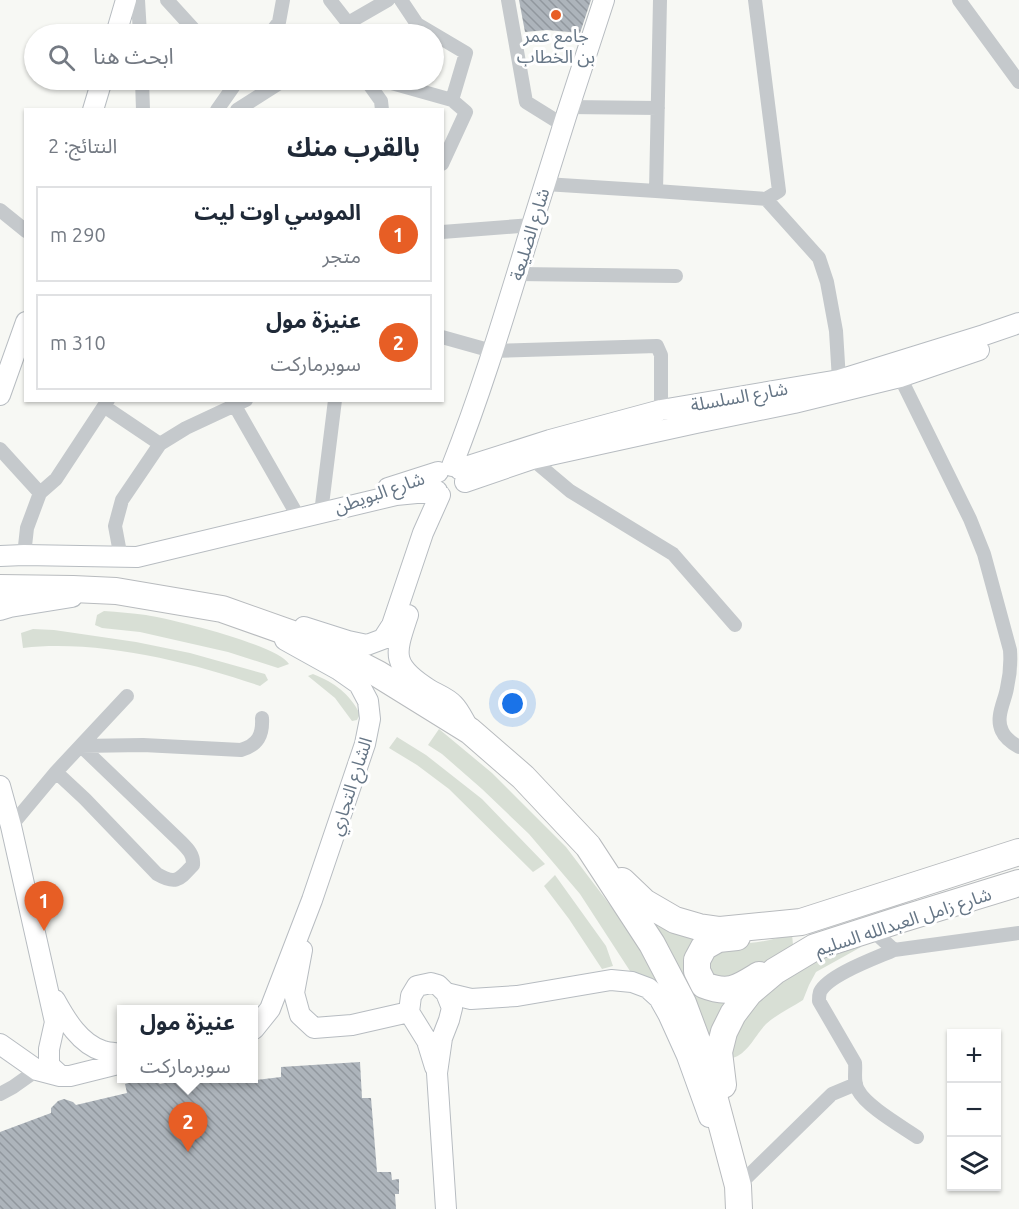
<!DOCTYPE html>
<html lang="ar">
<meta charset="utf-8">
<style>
body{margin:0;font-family:Ubuntu,"Noto Sans Arabic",sans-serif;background:#f2f2f3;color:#1f2937;direction:rtl}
.controls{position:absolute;right:18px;bottom:18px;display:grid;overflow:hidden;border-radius:0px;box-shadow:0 2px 4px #0004}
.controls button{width:54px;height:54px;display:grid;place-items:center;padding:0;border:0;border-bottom:2px solid #e0e1e3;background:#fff;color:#1f2937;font:30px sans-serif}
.you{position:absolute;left:513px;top:704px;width:21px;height:21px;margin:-15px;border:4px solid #fff;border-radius:50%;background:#1a73e8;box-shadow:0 0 0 9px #1a73e833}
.badge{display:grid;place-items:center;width:39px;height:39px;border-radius:50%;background:#e75e25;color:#fff;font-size:20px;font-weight:700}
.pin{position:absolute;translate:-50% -50px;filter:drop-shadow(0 2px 3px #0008)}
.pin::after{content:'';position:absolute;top:32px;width:21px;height:18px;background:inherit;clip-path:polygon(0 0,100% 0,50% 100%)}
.popup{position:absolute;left:117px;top:1005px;width:141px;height:78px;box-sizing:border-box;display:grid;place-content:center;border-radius:0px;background:#fff;filter:drop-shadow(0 2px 4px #0005);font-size:20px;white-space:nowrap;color:#747a83}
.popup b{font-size:22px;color:#1f2937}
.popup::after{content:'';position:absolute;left:50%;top:100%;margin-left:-12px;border:12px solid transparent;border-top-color:#fff}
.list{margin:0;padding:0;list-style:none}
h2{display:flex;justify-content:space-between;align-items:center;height:78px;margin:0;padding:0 24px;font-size:26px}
h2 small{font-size:20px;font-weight:400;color:#747a83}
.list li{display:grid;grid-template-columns:39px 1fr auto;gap:18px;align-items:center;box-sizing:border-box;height:96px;margin:0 12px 12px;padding:0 12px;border:2px solid #e0e1e3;border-radius:0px}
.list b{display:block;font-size:22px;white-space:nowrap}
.list p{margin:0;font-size:20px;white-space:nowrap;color:#747a83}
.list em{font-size:20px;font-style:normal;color:#747a83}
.icon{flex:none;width:33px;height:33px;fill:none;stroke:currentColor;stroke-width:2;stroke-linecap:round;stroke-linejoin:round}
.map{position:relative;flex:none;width:1019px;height:1209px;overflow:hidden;direction:ltr}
.search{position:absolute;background:#fff;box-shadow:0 2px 4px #0004;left:24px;top:24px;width:420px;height:66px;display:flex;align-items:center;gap:15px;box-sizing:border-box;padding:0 21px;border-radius:33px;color:#747a83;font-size:22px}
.panel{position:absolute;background:#fff;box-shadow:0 2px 4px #0004;left:24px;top:108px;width:420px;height:294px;border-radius:0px;direction:rtl}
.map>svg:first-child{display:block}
.green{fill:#d8dfd5}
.building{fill:url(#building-back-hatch)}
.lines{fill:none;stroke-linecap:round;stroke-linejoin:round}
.secondary-casing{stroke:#b7bcc1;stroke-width:22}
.highway-casing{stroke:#b8bbbe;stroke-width:28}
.street{stroke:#c5c9cc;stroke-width:14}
.secondary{stroke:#fff;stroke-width:20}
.highway{stroke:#fff;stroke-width:26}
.poi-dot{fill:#e75e25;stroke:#fff;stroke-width:2}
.labels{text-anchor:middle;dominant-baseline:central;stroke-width:6;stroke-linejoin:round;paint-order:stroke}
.poi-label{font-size:18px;fill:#667686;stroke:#fff}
.street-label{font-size:18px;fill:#667686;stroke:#fff}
</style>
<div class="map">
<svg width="1019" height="1209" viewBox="0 0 1019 1209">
<defs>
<pattern id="building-back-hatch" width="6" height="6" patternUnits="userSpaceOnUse" patternTransform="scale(1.5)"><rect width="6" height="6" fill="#adb4bb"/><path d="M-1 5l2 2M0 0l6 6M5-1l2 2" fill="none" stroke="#91979e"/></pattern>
</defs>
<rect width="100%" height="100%" fill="#f7f8f4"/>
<path class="green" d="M104,611C118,612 132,613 146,615C171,619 278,645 289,664L278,668L228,652L140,632L102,628L95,625L97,615Z
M33,629L54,630L136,642L190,653L265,674L268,680L260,686C191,662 96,639 23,648L21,633Z
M313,674C335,683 349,693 360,714L357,720L352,721L335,698L308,676Z
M439,729L492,773L566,847L632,934L656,981L630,971L580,894L529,834L482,789L442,754L428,745Z
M397,737L426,755L482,799L545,864L533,872L449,789L417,765L389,748Z
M555,875L606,946L613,966L602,969L569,919L544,886Z
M644,912L708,938L689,959L739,992L713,1045L700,1016Z
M792,934L793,945L731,983L709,975L711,948C726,944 735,945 749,943C764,942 778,938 792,934Z
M855,944L861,947L816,972L809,985L803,1000C791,1008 777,1014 766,1024C755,1035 748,1054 732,1058L731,1052L733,1035L745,1012L793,972Z"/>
<path class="building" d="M519,0H591L580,33L547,30L525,32Z
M360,1062L362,1098H371L377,1172H391L392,1180L399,1179V1194H395L396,1209H0V1132L51,1113V1108L58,1101L64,1099L73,1102L76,1105L127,1093L125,1084L144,1078L152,1079L160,1084L187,1078H244L247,1081L281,1077V1067Z"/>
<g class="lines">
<defs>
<path id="secondary" d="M116,34L126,0
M93,110L102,80
M0,395L26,322
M452,466C483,388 507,306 532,225C555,150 579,75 604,0
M459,469L550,440L661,410L839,380L984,335L1019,323
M465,482L532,459L696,423L794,403L900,377L979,350
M388,488L438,472
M0,556L24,555L137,557L396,495L437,491
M0,610L10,607L72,597
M408,615C395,654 390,665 430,690C437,694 448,698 454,705C460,711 464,721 469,729
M304,627L348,641L367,645L383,639L392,625L423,533L440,495
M0,786L11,826L55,1022L49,1049V1065L61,1076H70L122,1063
M302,950L294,993L300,1015L314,1028L352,1025L409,1012L411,996L417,986L431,983L438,985L446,993L452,1008L449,1020L442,1038L437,1073L446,1209
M446,993L471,999L517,996L611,980L632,982L648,988L659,998L668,1014L687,1056L709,1117
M55,1000C66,1020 80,1044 103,1051C109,1053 116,1053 122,1054
M409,1012L427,1041L435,1067
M254,1029L270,1009L312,900L365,744L370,719L368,701L359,684L339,670L285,640
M0,1044L37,1070L60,1076"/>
<path id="highway" d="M0,588L73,589L116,591L222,609L318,643L378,674L470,731L523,777L588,846L652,944L683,1003L705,1062L738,1186L739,1209
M622,881L644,902L675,920L699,927L720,930L801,922L1019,852
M737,937L718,939L704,947L697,960V971L704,985C729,995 738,988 759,975
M723,1085L719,1052L724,1032L733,1014L749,993L775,971L815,947L902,919L1019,883"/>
</defs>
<use href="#secondary" class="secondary-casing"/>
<use href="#highway" class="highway-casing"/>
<path class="street" d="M138,0L140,34
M167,0L198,34
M330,0L348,23L388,0
M508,0L526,102L563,125
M959,0L1019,82
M270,34L279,22L283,0
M142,80L143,110
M366,80L381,101L382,110
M388,82L452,100L466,53L417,24L401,0
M568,107L658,108
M217,110L238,80
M237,110L284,80
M442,164L466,112L452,100
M545,184L656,191L766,199L779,191L755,0
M656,191L660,0
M766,199L819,258L827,282L836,331L839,380
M0,210L26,231
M442,232L532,225
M517,274L676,276
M442,337L492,351L657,346L661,355V410
M900,377L970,519L984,554L1010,650C1011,663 1010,675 1007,688C1005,701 995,717 1002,731C1005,738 1012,743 1019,747
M235,406L299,518
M105,407L160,444
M0,449L40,493
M532,459L570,491L673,554L735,625
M321,513L335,400
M24,555L27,528L40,493L56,479L108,400
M121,558L115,526L122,500L160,444L186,428L246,400
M81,746L143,745L241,750C258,745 263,735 262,718
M56,772L85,799L157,874C176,885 179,880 193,865C194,855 188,849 181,842L81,746
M11,826L56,772L127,696
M871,929L894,950L1019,933
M894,950C876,958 828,975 820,992C819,995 819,998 819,1001L855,1063C856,1072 853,1082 858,1090C866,1106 901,1126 917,1137
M0,1094L13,1087L37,1070
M738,1186L832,1094L856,1084"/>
<use href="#secondary" class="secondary"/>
<use href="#highway" class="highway"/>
</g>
<circle class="poi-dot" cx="556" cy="15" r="6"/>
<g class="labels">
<g class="poi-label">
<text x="556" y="35">جامع عمر<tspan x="556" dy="21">بن الخطاب</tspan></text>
</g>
<g class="street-label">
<text transform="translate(529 234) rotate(-73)">شارع الضليعة</text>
<text transform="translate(739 396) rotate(-10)">شارع السلسلة</text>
<text transform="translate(379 492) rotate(-19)">شارع البويطن</text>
<text transform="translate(350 786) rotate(-72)">الشارع التجاري</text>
<text transform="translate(903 921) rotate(-18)">شارع زامل العبدالله السليم</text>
</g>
</g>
</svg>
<div class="controls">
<button>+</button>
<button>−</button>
<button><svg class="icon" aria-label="layers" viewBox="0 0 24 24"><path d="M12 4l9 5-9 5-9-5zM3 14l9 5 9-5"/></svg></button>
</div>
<div class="you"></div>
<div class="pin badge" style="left:44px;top:931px">1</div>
<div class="pin badge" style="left:188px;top:1152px">2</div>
<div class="popup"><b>عنيزة مول</b>سوبرماركت</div>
<div class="search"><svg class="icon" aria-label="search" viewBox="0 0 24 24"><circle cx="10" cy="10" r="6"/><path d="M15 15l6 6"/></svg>ابحث هنا</div>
<section class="panel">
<h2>بالقرب منك<small>النتائج: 2</small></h2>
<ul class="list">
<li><span class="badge">1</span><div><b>الموسي اوت ليت</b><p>متجر</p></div><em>290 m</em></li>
<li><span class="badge">2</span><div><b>عنيزة مول</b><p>سوبرماركت</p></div><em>310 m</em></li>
</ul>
</section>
</div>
